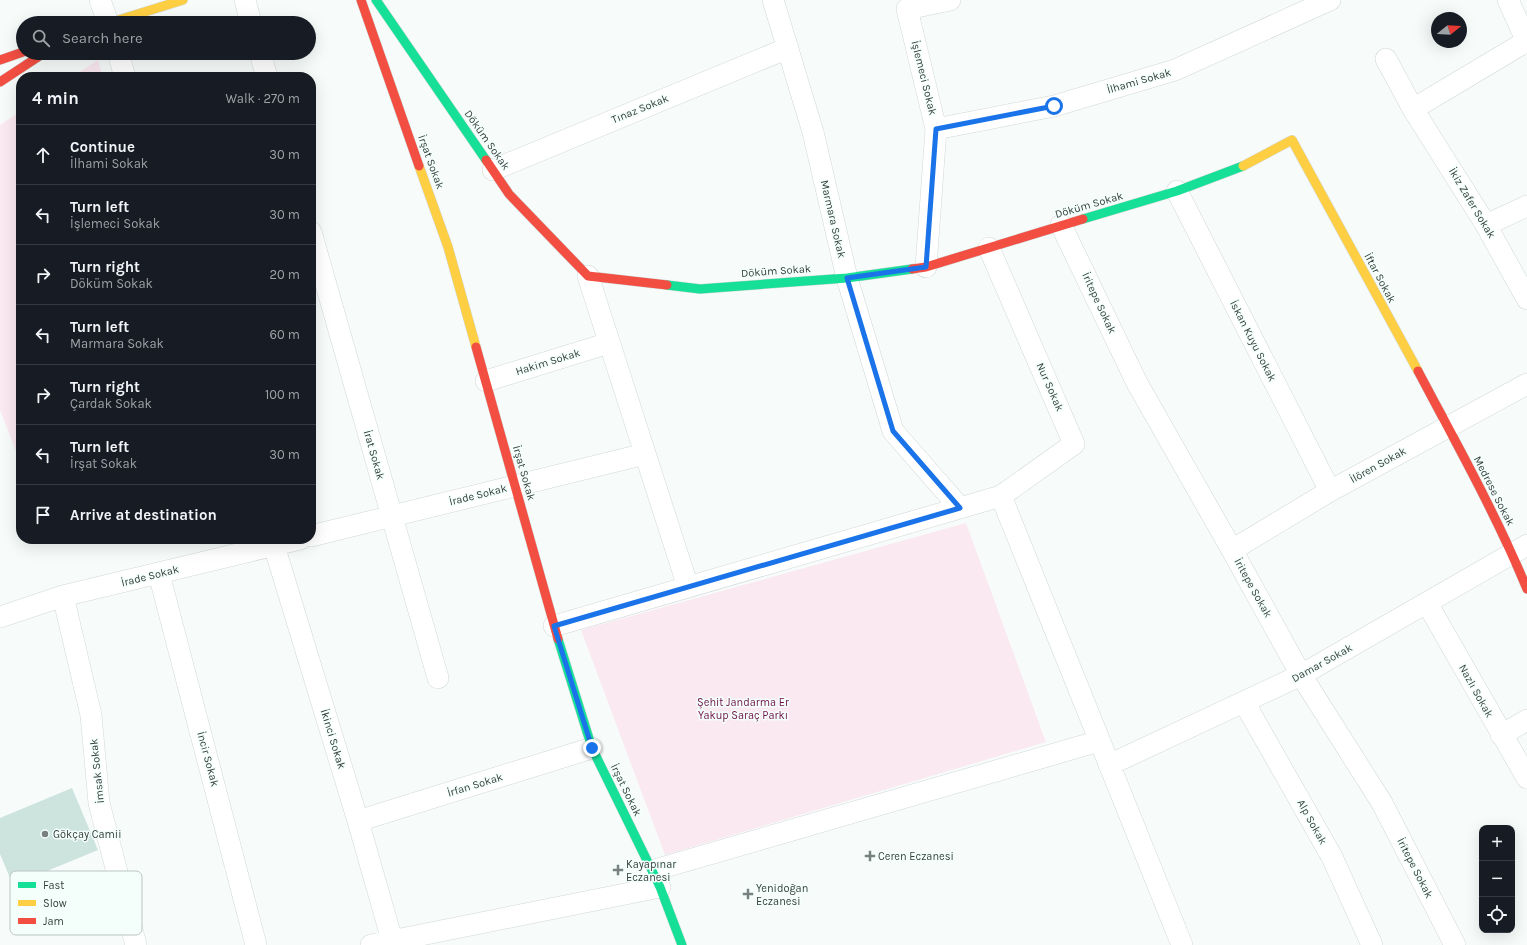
<!DOCTYPE html>
<meta charset="utf-8">
<style>
body{margin:0;font-family:Karla,sans-serif;background:#20242c;color:#f1f3f6}
.controls{position:absolute;right:12px;bottom:12px;display:grid;overflow:hidden;border-radius:8px;box-shadow:0 4px 16px #0002}
.controls button{width:36px;height:36px;display:grid;place-items:center;padding:0;border:0;border-bottom:1px solid #363941;background:#171b24;color:#f1f3f6;font:20px sans-serif}
.compass{position:absolute;left:1431px;top:12px;width:36px;height:36px;border-radius:50%;background:#171b24;box-shadow:0 4px 16px #0002;rotate:72deg}
.stop{position:absolute;width:12px;height:12px;margin:-9px;border:3px solid #1a73e8;border-radius:50%;background:#fff}
.stop.end{background:#1a73e8;border-color:#fff;box-shadow:0 1px 4px #0008}
.list{margin:0;padding:0;list-style:none}
h2{display:flex;justify-content:space-between;align-items:center;height:52px;margin:0;padding:0 16px;font-size:17px}
h2 small{font-size:13px;font-weight:400;color:#9ea1a6}
.list li{display:grid;grid-template-columns:26px 1fr auto;gap:12px;align-items:center;box-sizing:border-box;height:60px;padding:0 16px;border-top:1px solid #363941}
.list b{display:block;font-size:15px;white-space:nowrap}
.list p{margin:0;font-size:13px;white-space:nowrap;color:#9ea1a6}
.list em{font-size:13px;font-style:normal;color:#9ea1a6}
.icon{flex:none;width:22px;height:22px;fill:none;stroke:currentColor;stroke-width:2;stroke-linecap:round;stroke-linejoin:round}
.map{position:relative;flex:none;width:1527px;height:945px;overflow:hidden}
.search{position:absolute;background:#171b24;box-shadow:0 4px 16px #0002;left:16px;top:16px;width:300px;height:44px;display:flex;align-items:center;gap:10px;box-sizing:border-box;padding:0 14px;border-radius:22px;color:#9ea1a6;font-size:15px}
.panel{position:absolute;background:#171b24;box-shadow:0 4px 16px #0002;left:16px;top:72px;width:300px;height:472px;border-radius:16px}
.map>svg:first-child{display:block}
.park{fill:#fae9f1}
.building{fill:#cce3de}
.lines{fill:none;stroke-linecap:round;stroke-linejoin:round}
.street-casing{stroke:#d1d8d7;stroke-width:22}
.fast-casing{stroke:#d1d8d7;stroke-width:10}
.slow-casing{stroke:#d1d8d7;stroke-width:10}
.jam-casing{stroke:#d1d8d7;stroke-width:10}
.street{stroke:#fefffe;stroke-width:21}
.fast{stroke:#16e098;stroke-width:9}
.slow{stroke:#ffcf43;stroke-width:9}
.jam{stroke:#f24e42;stroke-width:9}
.route{stroke:#1a73e8;stroke-width:5}
.poi-dot{fill:#798180;stroke:#f4fffc;stroke-width:1.5}
.labels{text-anchor:middle;dominant-baseline:central;stroke-width:3;stroke-linejoin:round;paint-order:stroke}
.street-label{font-size:11px;fill:#353f3d;stroke:#f4fffc}
.park-label{font-size:11px;fill:#6f1148;stroke:#f4fffc}
.poi-label{font-size:11px;fill:#353f3d;stroke:#f4fffc;text-anchor:start}
.key{fill:#f4fffc;stroke:#bbc5c3;stroke-width:1}
.key-label{font-size:11px;fill:#353f3d}
</style>
<div class="map">
<svg width="1527" height="945" viewBox="0 0 1527 945">
<rect width="100%" height="100%" fill="#f7fcfb"/>
<path class="park" d="M98,60L103,77H72Z
M21,111V464L0,410V125Z
M966,523L1046,742L665,855L581,630Z"/>
<path class="building" d="M72,788L98,850L13,885L0,854V818Z"/>
<g class="lines">
<defs>
<path id="street" d="M100,0L108,23
M245,0L251,23
M773,0L813,132L847,278L893,431L960,508
M1508,0L1527,42
M1527,41L1413,109L1486,225L1527,299
M118,53L125,77
M260,53L267,77
M1386,59L1413,109
M936,129L1054,106L1175,70L1330,0
M493,170L788,48
M1177,191L1330,491
M1061,225L1137,383L1232,550L1301,675L1382,803L1455,945
M1486,225L1527,206
M311,232L438,678
M926,267L936,129L907,9L950,0
M588,276L688,587
M486,381L609,343
M1001,496L1182,945
M311,536L645,454
M272,539L358,821L392,940
M1232,550L1330,491L1527,384
M159,574L256,945
M63,596L91,715L99,803L136,945
M1427,603L1527,778
M0,617L63,596L300,539
M554,626L1001,496L1074,444L989,248
M1244,702L1332,857L1372,945
M1501,735L1527,720
M1109,765L1301,675L1527,545
M358,821L592,748
M651,871L1099,741
M371,945L660,887"/>
<path id="fast" d="M376,0L486,160
M1083,219L1177,191L1243,166
M667,285L700,289L847,278L912,269
M558,639L592,748L660,887L682,945"/>
<path id="slow" d="M109,23L183,0
M419,166L448,247L476,347
M1243,166L1292,140L1418,371"/>
<path id="jam" d="M361,0L419,166
M0,60L23,52
M0,82L44,53
M486,160L509,194L588,276L667,285
M912,269L926,267L1083,219
M476,347L558,639
M1418,371C1456,443 1496,514 1527,589"/>
</defs>
<use href="#street" class="street-casing"/>
<use href="#fast" class="fast-casing"/>
<use href="#slow" class="slow-casing"/>
<use href="#jam" class="jam-casing"/>
<use href="#street" class="street"/>
<use href="#fast" class="fast"/>
<use href="#slow" class="slow"/>
<use href="#jam" class="jam"/>
</g>
<g class="lines">
<path class="route" d="M592,748L554,626L960,508L893,431L847,278L926,267L936,129L1054,106"/>
</g>
<g class="poi-dot">
<circle cx="45" cy="834" r="4"/>
<path d="M868 850h4v4h4v4h-4v4h-4v-4h-4v-4h4z"/>
<path d="M616 864h4v4h4v4h-4v4h-4v-4h-4v-4h4z"/>
<path d="M746 888h4v4h4v4h-4v4h-4v-4h-4v-4h4z"/>
</g>
<g class="labels">
<g class="street-label">
<text transform="translate(924 78) rotate(76)">İşlemeci Sokak</text>
<text transform="translate(1139 81) rotate(-16)">İlhami Sokak</text>
<text transform="translate(640 109) rotate(-22)">Tınaz Sokak</text>
<text transform="translate(487 140) rotate(55)">Döküm Sokak</text>
<text transform="translate(431 162) rotate(70)">İrşat Sokak</text>
<text transform="translate(1472 203) rotate(59)">İkiz Zafer Sokak</text>
<text transform="translate(1089 205) rotate(-16)">Döküm Sokak</text>
<text transform="translate(833 219) rotate(77)">Marmara Sokak</text>
<text transform="translate(776 271) rotate(-4)">Döküm Sokak</text>
<text transform="translate(1380 278) rotate(62)">İftar Sokak</text>
<text transform="translate(1099 303) rotate(65)">İritepe Sokak</text>
<text transform="translate(1253 341) rotate(63)">İskan Kuyu Sokak</text>
<text transform="translate(548 362) rotate(-17)">Hakim Sokak</text>
<text transform="translate(1050 387) rotate(66)">Nur Sokak</text>
<text transform="translate(374 455) rotate(74)">İrat Sokak</text>
<text transform="translate(1378 465) rotate(-29)">İlören Sokak</text>
<text transform="translate(524 473) rotate(74)">İrşat Sokak</text>
<text transform="translate(1494 491) rotate(63)">Medrese Sokak</text>
<text transform="translate(478 495) rotate(-14)">İrade Sokak</text>
<text transform="translate(150 576) rotate(-14)">İrade Sokak</text>
<text transform="translate(1253 588) rotate(61)">İritepe Sokak</text>
<text transform="translate(1322 663) rotate(-29)">Damar Sokak</text>
<text transform="translate(1476 691) rotate(61)">Nazlı Sokak</text>
<text transform="translate(333 739) rotate(73)">İkinci Sokak</text>
<text transform="translate(208 759) rotate(75)">İncir Sokak</text>
<text transform="translate(97 771) rotate(-96)">İmsak Sokak</text>
<text transform="translate(475 785) rotate(-17)">İrfan Sokak</text>
<text transform="translate(626 790) rotate(64)">İrşat Sokak</text>
<text transform="translate(1312 822) rotate(61)">Alp Sokak</text>
<text transform="translate(1415 868) rotate(63)">İritepe Sokak</text>
</g>
<g class="park-label">
<text x="743" y="702">Şehit Jandarma Er<tspan x="743" dy="13">Yakup Saraç Parkı</tspan></text>
</g>
<g class="poi-label">
<text x="53" y="834">Gökçay Camii</text>
<text x="878" y="856">Ceren Eczanesi</text>
<text x="626" y="864">Kayapınar<tspan x="626" dy="13">Eczanesi</tspan></text>
<text x="756" y="888">Yenidoğan<tspan x="756" dy="13">Eczanesi</tspan></text>
</g>
</g>
<rect x="10" y="871" width="132" height="64" rx="6" class="key"/>
<rect x="18" y="882" width="18" height="6" fill="#16e098"/>
<rect x="18" y="900" width="18" height="6" fill="#ffcf43"/>
<rect x="18" y="918" width="18" height="6" fill="#f24e42"/>
<g class="key-label">
<text x="43" y="889">Fast</text>
<text x="43" y="907">Slow</text>
<text x="43" y="925">Jam</text>
</g>
</svg>
<div class="controls">
<button>+</button>
<button>−</button>
<button><svg class="icon" aria-label="locate" viewBox="0 0 24 24"><circle cx="12" cy="12" r="6"/><path d="M12 2v4M12 18v4M2 12h4M18 12h4"/></svg></button>
</div>
<svg class="compass" viewBox="-18 -18 36 36"><path d="M0-13l5 13h-10z" fill="#e53935"/><path d="M0 13l5-13h-10z" fill="#9ea1a6"/></svg>
<div class="stop" style="left:1054px;top:106px"></div>
<div class="stop end" style="left:592px;top:748px"></div>
<div class="search"><svg class="icon" aria-label="search" viewBox="0 0 24 24"><circle cx="10" cy="10" r="6"/><path d="M15 15l6 6"/></svg>Search here</div>
<section class="panel">
<h2>4 min<small>Walk · 270 m</small></h2>
<ul class="list">
<li><svg class="icon" aria-label="ahead" viewBox="0 0 24 24"><path d="M12 20V5M6 11l6-6 6 6"/></svg><div><b>Continue</b><p>İlhami Sokak</p></div><em>30 m</em></li>
<li><svg class="icon" aria-label="left" viewBox="0 0 24 24"><path d="M17 20v-9H6M10 6l-5 5 5 5"/></svg><div><b>Turn left</b><p>İşlemeci Sokak</p></div><em>30 m</em></li>
<li><svg class="icon" aria-label="right" viewBox="0 0 24 24"><path d="M7 20v-9h11M14 6l5 5-5 5"/></svg><div><b>Turn right</b><p>Döküm Sokak</p></div><em>20 m</em></li>
<li><svg class="icon" aria-label="left" viewBox="0 0 24 24"><path d="M17 20v-9H6M10 6l-5 5 5 5"/></svg><div><b>Turn left</b><p>Marmara Sokak</p></div><em>60 m</em></li>
<li><svg class="icon" aria-label="right" viewBox="0 0 24 24"><path d="M7 20v-9h11M14 6l5 5-5 5"/></svg><div><b>Turn right</b><p>Çardak Sokak</p></div><em>100 m</em></li>
<li><svg class="icon" aria-label="left" viewBox="0 0 24 24"><path d="M17 20v-9H6M10 6l-5 5 5 5"/></svg><div><b>Turn left</b><p>İrşat Sokak</p></div><em>30 m</em></li>
<li><svg class="icon" aria-label="arrive" viewBox="0 0 24 24"><path d="M6 21V4h12l-3 4 3 4H6"/></svg><div><b>Arrive at destination</b></div></li>
</ul>
</section>
</div>
